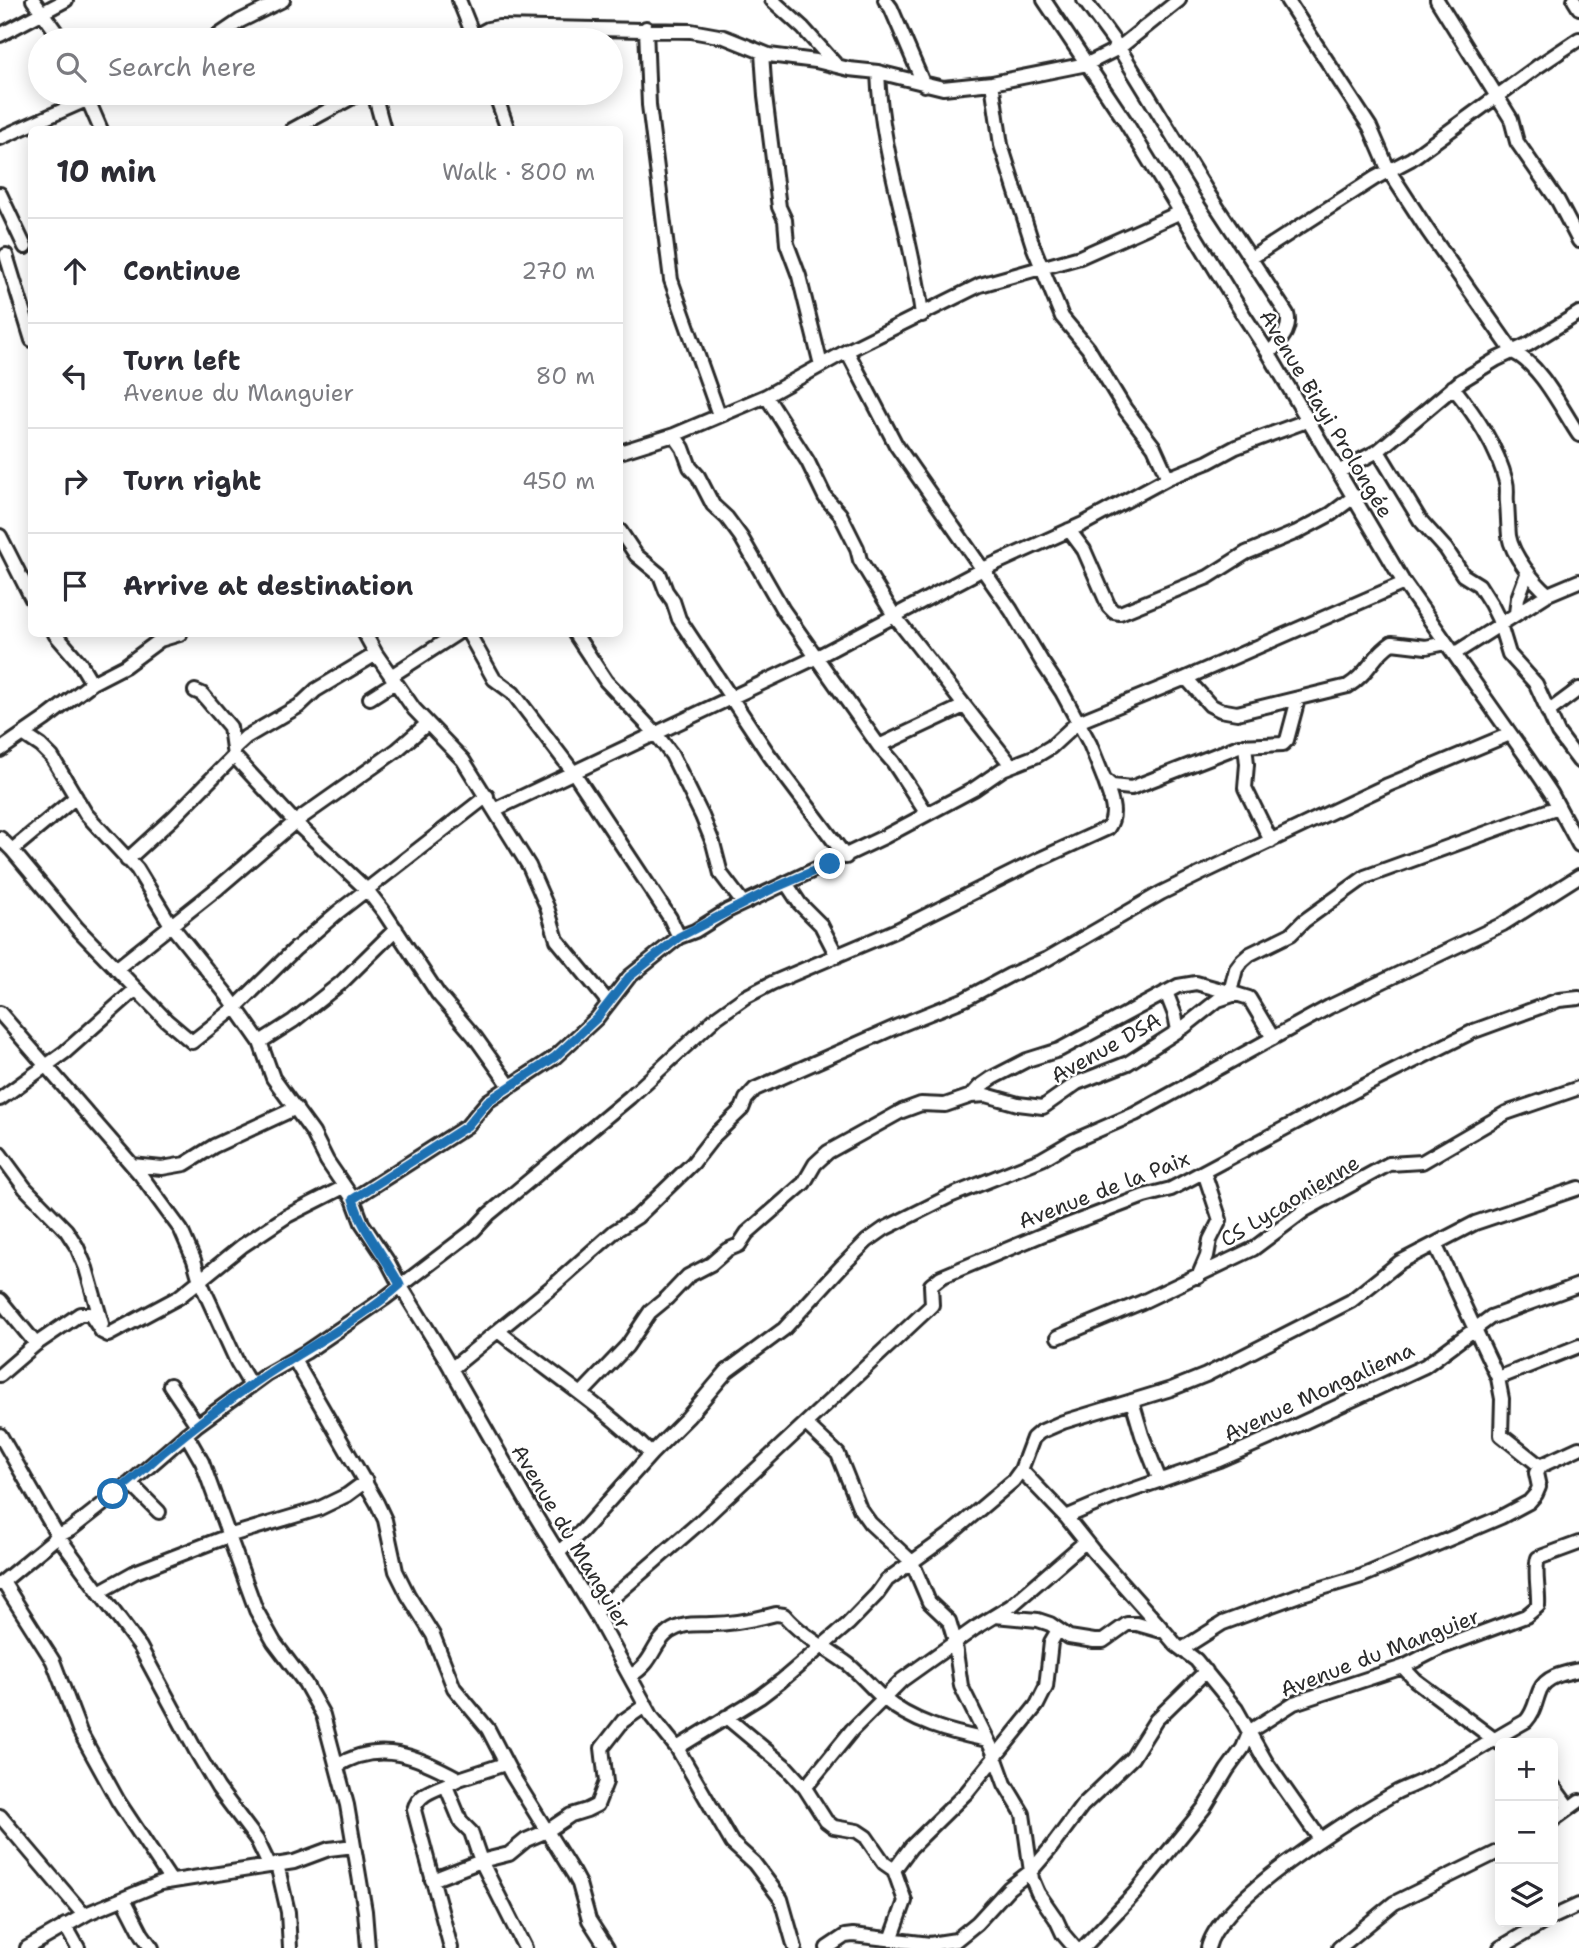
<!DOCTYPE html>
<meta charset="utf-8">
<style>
body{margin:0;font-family:"Shantell Sans",sans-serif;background:#f7f7f7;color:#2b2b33}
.controls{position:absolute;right:21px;bottom:21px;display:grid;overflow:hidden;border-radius:10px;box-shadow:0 4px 18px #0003}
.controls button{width:63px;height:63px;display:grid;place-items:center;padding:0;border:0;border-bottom:2px solid #e1e1e2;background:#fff;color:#2b2b33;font:35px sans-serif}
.stop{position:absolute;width:21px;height:21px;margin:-16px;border:5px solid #1f6fb2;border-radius:50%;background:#fff}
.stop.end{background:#1f6fb2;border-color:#fff;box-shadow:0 2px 7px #0008}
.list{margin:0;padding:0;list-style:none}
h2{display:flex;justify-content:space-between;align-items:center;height:91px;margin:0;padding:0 28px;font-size:30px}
h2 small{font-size:23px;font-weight:400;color:#7c7c81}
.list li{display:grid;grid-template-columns:46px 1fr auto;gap:21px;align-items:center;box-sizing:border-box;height:105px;padding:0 28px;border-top:2px solid #e1e1e2}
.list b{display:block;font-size:26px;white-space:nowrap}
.list p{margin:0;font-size:23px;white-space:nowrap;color:#7c7c81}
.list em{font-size:23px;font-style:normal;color:#7c7c81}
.icon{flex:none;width:38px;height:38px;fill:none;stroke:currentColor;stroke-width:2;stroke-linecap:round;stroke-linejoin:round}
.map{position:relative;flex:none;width:1579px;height:1948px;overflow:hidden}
.search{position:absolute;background:#fff;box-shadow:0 4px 18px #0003;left:28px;top:28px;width:595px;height:77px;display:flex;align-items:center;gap:18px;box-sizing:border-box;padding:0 24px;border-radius:38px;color:#7c7c81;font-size:26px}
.panel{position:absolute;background:#fff;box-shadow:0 4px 18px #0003;left:28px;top:126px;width:595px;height:511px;border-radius:10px}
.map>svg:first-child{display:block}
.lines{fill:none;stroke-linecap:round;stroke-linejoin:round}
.minor-casing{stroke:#2b2b2b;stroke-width:18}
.minor{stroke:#fff;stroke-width:12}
.route{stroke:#1f6fb2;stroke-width:9}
.labels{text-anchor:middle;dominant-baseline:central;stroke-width:5;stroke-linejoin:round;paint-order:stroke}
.street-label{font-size:21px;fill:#2b2b2b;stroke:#fff}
</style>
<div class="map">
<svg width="1579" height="1948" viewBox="0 0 1579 1948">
<rect width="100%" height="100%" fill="#fff"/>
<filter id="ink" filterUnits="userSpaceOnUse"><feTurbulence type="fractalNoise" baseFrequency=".0143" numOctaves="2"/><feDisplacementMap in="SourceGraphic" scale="14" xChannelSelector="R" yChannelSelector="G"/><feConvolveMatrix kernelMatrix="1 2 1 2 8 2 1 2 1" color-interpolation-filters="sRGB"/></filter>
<g filter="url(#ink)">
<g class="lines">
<defs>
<path id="minor" d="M33,0L62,40
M459,0L475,40
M772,0L803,28L837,66
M885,0L891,8L924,85
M1044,0L1125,121L1241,311L1269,354L1404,583L1528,759L1551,793L1579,845
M1084,0L1119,48L1209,195L1287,314C1292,331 1279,341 1269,354
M1287,0L1370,127L1389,171L1428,231L1513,352C1541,365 1562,410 1579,435
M1437,0L1511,119L1517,142L1558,201L1579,241
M1574,0L1579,8
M646,28L649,105L671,280L719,415
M0,35L66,0
M212,40L240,21L283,0
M467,40L488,29L499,27L691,31L724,37L769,55L816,61L849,69L878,72L943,88L992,83L1087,64L1119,48L1179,0
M762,53L765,96L779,207L785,220L787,244L799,276L821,365
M878,72C881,157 912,232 922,315
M992,83L1001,145L1033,246L1062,317L1088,348L1125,409L1154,447L1168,478
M85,93L101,130
M374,93L384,130
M495,93L508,130
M292,130L360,93
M0,138L102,93
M0,194L25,247
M6,255L32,340
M1251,258L1375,178L1411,159L1537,67L1579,39
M847,351L896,445L1011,610L1042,662L1062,692L1090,744L1104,779L1112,786L1131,788L1239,746L1283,744L1287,740L1298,699
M1453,387C1476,416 1497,446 1506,482C1508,489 1506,496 1507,503C1508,514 1508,526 1509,536C1512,555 1534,582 1548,594
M766,396L808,462L825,497L840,514L857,548L860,560L895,617L1011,765
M674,435L683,448L690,467L698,476L713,505L727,518L741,537L783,610L879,746L893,762L927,814
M1378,451L1420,520L1446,549L1463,575L1479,585L1491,604L1498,618L1509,654L1536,684L1558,733L1579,761
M620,452L674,435L766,396L847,351L980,285L1080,257L1181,212
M1340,471L1378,451L1461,381L1497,359L1529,344L1579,313
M1069,530L1084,550L1109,607L1114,612L1120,613L1208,577L1246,553L1297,532L1331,514L1355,496
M620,531L636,555L660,575L666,591L673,601L679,619L767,752L846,857
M0,536L32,599
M1516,613L1518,598L1527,574
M365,634L376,654L414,709L463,760L529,866L547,907L557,940L609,1003
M469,634L494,679L513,693L574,773L670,918L679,937
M575,634L606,681L656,734L672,755L702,816L713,843L721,874L743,903
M1454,654L1548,594L1579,581
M391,676L456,634
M1186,678L1404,583
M92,683L125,666L160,640L180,634
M195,691L202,694L230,727L234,756L295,822L367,890L384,912L438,994L475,1037L510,1086
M370,698L395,682
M1548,712L1579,689
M23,734L41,746L52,757L86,814L137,869L171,925L227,995L260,1042L293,1021L341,983L396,929
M1245,745L1247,764L1245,788L1271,841
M879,746L964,706
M234,748L246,737L299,706L316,690L376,654
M0,750L45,719L92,683L80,663L55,634
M76,797L12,850L77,928L166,1020L192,1042L235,1008L294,950L338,912L487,796
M494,810L817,657L983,569L1083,524L1168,478L1208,462L1236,447L1309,420
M0,838L12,850
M127,860L173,818L234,756
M786,883L800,904L821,925L837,956
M116,969L218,888L295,822L397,750L427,724
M1166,992L1175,1015L1178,1030
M1230,992L1236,969L1242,961L1250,954L1291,934L1304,921L1365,877L1558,807
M0,1013L140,1174L181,1230L194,1260L200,1281L237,1362L251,1386
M260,1042L273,1078L313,1133L327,1161L353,1199L362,1223L388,1262L400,1285L445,1358L527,1502L595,1613L652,1717L677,1748L732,1843L754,1863L781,1899L795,1948
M971,1096L979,1087L992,1078L1027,1060L1059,1050L1178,986L1196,983L1236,994
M0,1099L65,1052L136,989
M0,1154L25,1188L66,1230L77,1247L86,1268L102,1324
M132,1165L162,1168L185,1164L214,1146L296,1108
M353,1199L467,1126L488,1101L555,1057L597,1018L629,977L679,937L695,931L727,911L886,836L974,789L1003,769L1036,756L1051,747L1078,722L1186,678L1210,705L1220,710L1237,713L1348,686C1369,673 1373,655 1392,643L1426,647L1446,643
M1435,1244L1498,1378L1502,1399L1501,1435L1540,1466
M1198,1277L1207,1256L1210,1240L1220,1220L1204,1172
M0,1300L36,1344
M498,1331C549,1372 604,1407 651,1454
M1058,1337L1142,1302L1253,1249L1305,1210L1389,1164L1422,1162L1506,1113L1579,1088
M294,1359L377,1503L385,1520L396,1571L408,1595L433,1635L454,1688L488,1729L512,1775L573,1873L579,1884L589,1920L607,1948
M451,1369L553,1286L615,1231L637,1217L693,1163L714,1136L742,1109L746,1099L755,1089L898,1026L965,999L1010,975L1047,959L1161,893L1200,874L1388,785L1510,734
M0,1375L36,1344L80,1314H90L102,1332L108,1335L179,1297L242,1246L287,1216L344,1187
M1498,1378L1579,1346
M170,1385L197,1425
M582,1393L627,1346L650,1312L667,1298L688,1276L711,1264L727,1250L739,1245L747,1233L804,1183L815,1164L828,1152L902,1111L921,1104L945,1105L971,1096L986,1095L1018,1104L1043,1107L1077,1083L1128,1063L1184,1027L1218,1000L1236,994L1249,998L1273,1038
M1132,1401L1142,1435L1160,1481
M806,1424L838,1454L860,1509L870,1523L912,1562L929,1602L949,1621L954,1638L961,1686L993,1751L1005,1784L1023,1814L1032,1879L1038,1893L1056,1919L1063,1934L1075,1948
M186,1434L202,1462L256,1610L274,1642L305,1683L323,1715L347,1805L365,1911L368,1948
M0,1435L58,1536L99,1592L135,1572L228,1536L318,1509L347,1495L366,1481
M1021,1470L1066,1517L1094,1552L1165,1632
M130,1483L159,1512
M1066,1517L1118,1495L1219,1460L1274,1436L1425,1366L1491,1317L1579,1285
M558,1553L582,1531L651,1454L688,1417L727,1371L784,1329L841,1267L867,1241L884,1229L950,1196L1042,1159L1073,1141L1135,1114L1329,1007L1503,924L1579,876
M3,1582L53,1661L80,1732L118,1801L171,1881
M0,1584L58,1536L70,1530L130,1483L197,1425L267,1374L306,1352L385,1298L474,1230L489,1214L630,1097L717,1017L745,997L772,983L897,930L1038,860L1108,828C1119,813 1109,795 1104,779
M99,1592L140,1647L196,1751L218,1788L257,1840L269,1865
M595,1613L700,1522L929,1308L932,1305L931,1285L941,1277L1044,1234L1144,1196L1171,1189L1360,1088L1474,1031L1559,1000L1579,998
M995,1616L1038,1620L1050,1624L1069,1637L1094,1641H1103L1127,1624H1137L1165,1632L1176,1645L1196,1660L1236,1709L1266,1762L1320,1839
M1182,1649L1223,1623L1299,1595L1362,1576L1501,1517L1529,1502L1536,1494L1539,1487L1536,1473L1540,1466L1579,1448
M1403,1667L1415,1680L1499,1743
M630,1676C655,1662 651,1645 669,1632C683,1622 696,1625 711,1624C731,1624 757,1619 776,1614L784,1615C802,1636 826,1648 848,1664C860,1674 871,1687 883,1698C913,1723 949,1732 987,1740
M726,1717L786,1767L805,1788L826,1821L834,1827L857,1831L866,1837L884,1863L894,1870
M677,1748L760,1697L781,1681L848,1624L877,1594L887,1580L948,1536L1013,1481L1021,1470L1033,1438L1040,1432L1063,1422L1171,1389L1206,1375L1351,1301L1400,1262L1475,1223L1579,1188
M337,1766C380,1739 419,1757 459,1779L505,1764
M446,1786L461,1822L471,1832L481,1861L525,1948
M1553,1786L1569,1808
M805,1788L852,1730L902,1680L975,1628L1011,1606L1085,1542
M0,1816L84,1915
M1553,1820L1579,1801
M277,1864L288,1912L290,1948
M432,1880L481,1861L509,1854L526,1840L547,1831L571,1815L587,1810L597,1805L606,1782L602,1748L623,1721L646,1705
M124,1899L142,1934L152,1948
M1553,1917L1579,1905
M65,1925L78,1948
M891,1940L905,1901L894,1870L911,1847L967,1792L1037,1705L1046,1687L1051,1642L1058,1630
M27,1948L88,1913L161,1883L294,1862L329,1849L354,1846
M451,1948L414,1810C419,1790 443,1788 459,1779
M827,1948L845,1936L853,1935L930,1944L956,1940L977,1923L1009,1888L1031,1871L1050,1849L1082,1806L1132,1758L1156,1720L1206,1671
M1083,1948L1135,1893L1204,1808L1227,1770L1243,1748L1250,1731L1294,1703L1403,1667L1440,1648L1526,1616L1538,1606C1539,1591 1534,1570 1538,1558L1579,1543
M1208,1948C1219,1899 1349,1819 1395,1793C1404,1788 1414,1785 1424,1780C1458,1762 1492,1740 1526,1721C1535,1711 1535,1702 1540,1690C1546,1676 1565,1673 1579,1670
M1339,1948L1394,1903L1500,1851
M1500,1948L1544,1922"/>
</defs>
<use href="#minor" class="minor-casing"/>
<use href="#minor" class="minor"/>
</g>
</g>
<g class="lines" filter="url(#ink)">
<path class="route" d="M113,1494C131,1482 146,1467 162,1453C196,1425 230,1399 266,1375C310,1345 360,1321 400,1285C385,1256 362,1231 353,1199L467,1126L488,1101L555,1057L597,1018L629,977L679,937L772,889L830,864"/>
</g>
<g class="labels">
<g class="street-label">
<text transform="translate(1326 414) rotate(59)">Avenue Biayi Prolongée</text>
<text transform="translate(1106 1048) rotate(-29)">Avenue DSA</text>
<text transform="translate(1104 1190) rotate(-21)">Avenue de la Paix</text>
<text transform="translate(1290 1201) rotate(-31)">CS Lycaonienne</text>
<text transform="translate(1319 1392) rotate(-25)">Avenue Mongaliema</text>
<text transform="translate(571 1537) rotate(59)">Avenue du Manguier</text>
<text transform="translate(1380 1653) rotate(-21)">Avenue du Manguier</text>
</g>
</g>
</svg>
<div class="controls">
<button>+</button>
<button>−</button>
<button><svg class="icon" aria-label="layers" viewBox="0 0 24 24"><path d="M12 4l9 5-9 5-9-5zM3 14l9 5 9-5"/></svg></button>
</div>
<div class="stop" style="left:113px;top:1494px"></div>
<div class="stop end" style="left:830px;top:864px"></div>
<div class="search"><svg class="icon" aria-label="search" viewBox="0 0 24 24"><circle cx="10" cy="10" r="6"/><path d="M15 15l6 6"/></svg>Search here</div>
<section class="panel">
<h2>10 min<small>Walk · 800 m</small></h2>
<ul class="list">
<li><svg class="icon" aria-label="ahead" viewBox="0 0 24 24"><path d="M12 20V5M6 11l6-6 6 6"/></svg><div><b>Continue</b></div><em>270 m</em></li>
<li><svg class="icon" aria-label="left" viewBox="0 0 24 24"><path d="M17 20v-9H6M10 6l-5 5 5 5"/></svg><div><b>Turn left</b><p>Avenue du Manguier</p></div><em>80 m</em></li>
<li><svg class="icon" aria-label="right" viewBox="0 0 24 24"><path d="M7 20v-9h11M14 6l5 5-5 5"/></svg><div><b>Turn right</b></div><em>450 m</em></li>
<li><svg class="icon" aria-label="arrive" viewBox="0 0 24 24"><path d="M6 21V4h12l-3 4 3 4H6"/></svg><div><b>Arrive at destination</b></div></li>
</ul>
</section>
</div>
